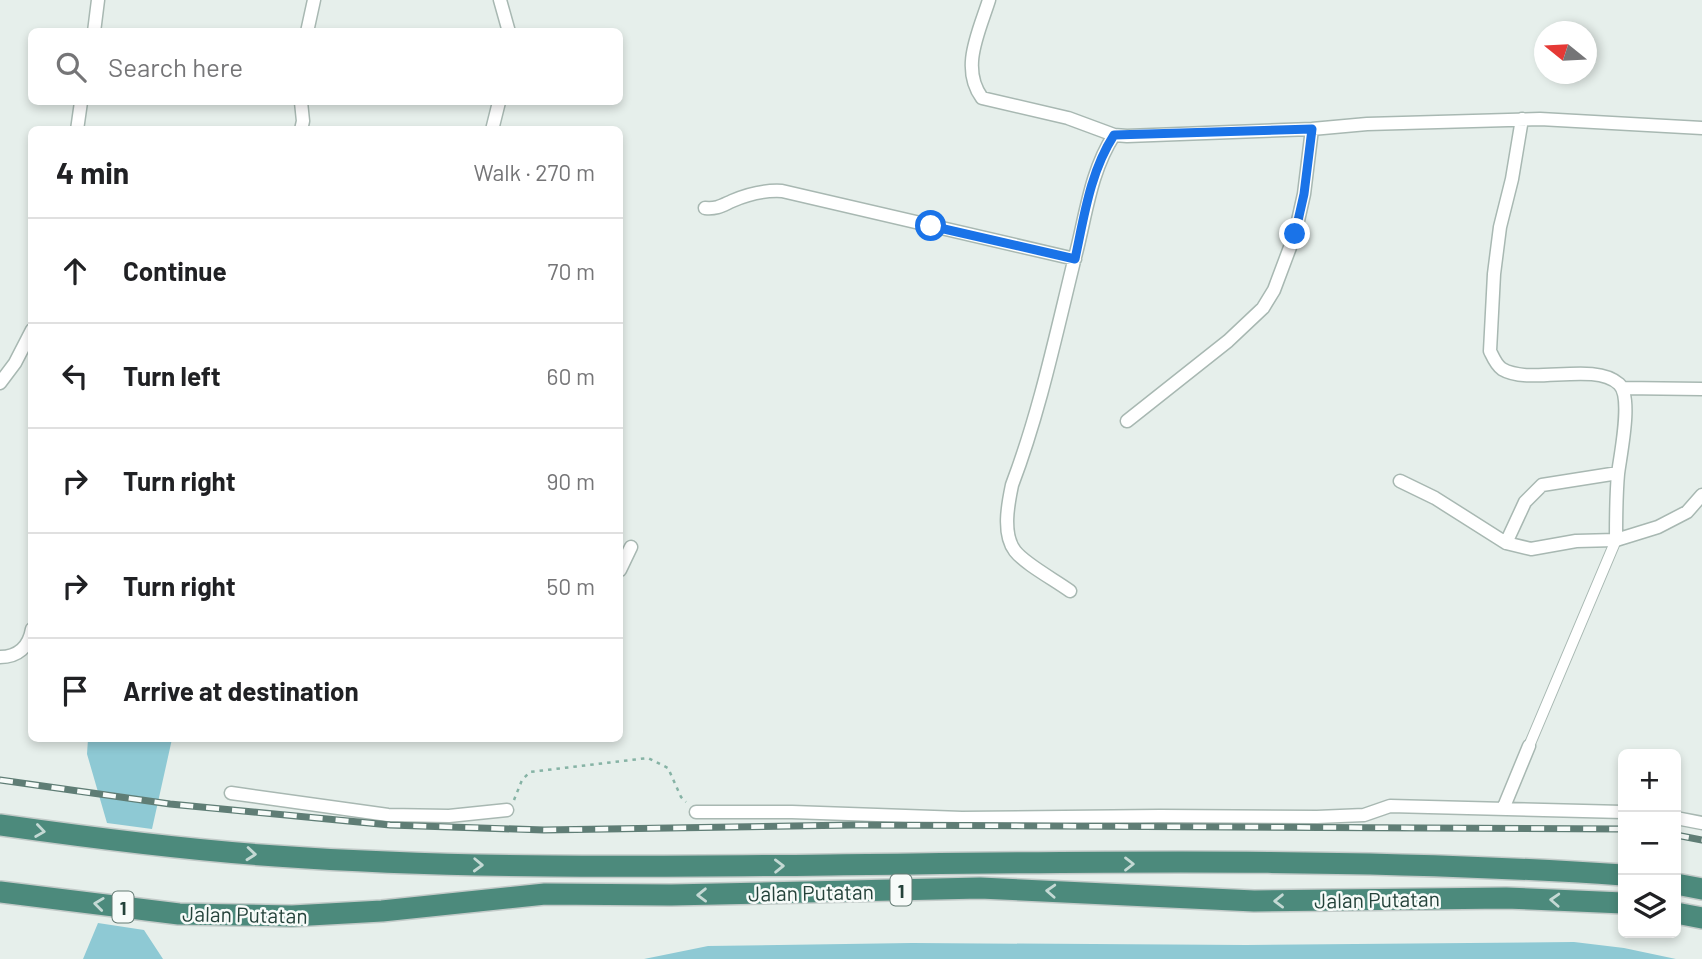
<!DOCTYPE html>
<meta charset="utf-8">
<style>
body{margin:0;font-family:Barlow,sans-serif;background:#f6f6f6;color:#202124}
.controls{position:absolute;right:21px;bottom:21px;display:grid;overflow:hidden;border-radius:10px;box-shadow:0 4px 10px #0003}
.controls button{width:63px;height:63px;display:grid;place-items:center;padding:0;border:0;border-bottom:2px solid #e0e0e0;background:#fff;color:#202124;font:35px sans-serif}
.compass{position:absolute;left:1534px;top:21px;width:63px;height:63px;border-radius:50%;background:#fff;box-shadow:0 4px 10px #0003;rotate:288deg}
.stop{position:absolute;width:21px;height:21px;margin:-16px;border:5px solid #1a73e8;border-radius:50%;background:#fff}
.stop.end{background:#1a73e8;border-color:#fff;box-shadow:0 2px 7px #0008}
.list{margin:0;padding:0;list-style:none}
h2{display:flex;justify-content:space-between;align-items:center;height:91px;margin:0;padding:0 28px;font-size:30px}
h2 small{font-size:23px;font-weight:400;color:#757577}
.list li{display:grid;grid-template-columns:46px 1fr auto;gap:21px;align-items:center;box-sizing:border-box;height:105px;padding:0 28px;border-top:2px solid #e0e0e0}
.list b{display:block;font-size:26px;white-space:nowrap}
.list em{font-size:23px;font-style:normal;color:#757577}
.icon{flex:none;width:38px;height:38px;fill:none;stroke:currentColor;stroke-width:2;stroke-linecap:round;stroke-linejoin:round}
.map{position:relative;flex:none;width:1702px;height:959px;overflow:hidden}
.search{position:absolute;background:#fff;box-shadow:0 4px 10px #0003;left:28px;top:28px;width:595px;height:77px;display:flex;align-items:center;gap:18px;box-sizing:border-box;padding:0 24px;border-radius:10px;color:#757577;font-size:26px}
.panel{position:absolute;background:#fff;box-shadow:0 4px 10px #0003;left:28px;top:126px;width:595px;height:616px;border-radius:10px}
.map>svg:first-child{display:block}
.water{fill:#8ec9d4}
.lines{fill:none;stroke-linecap:round;stroke-linejoin:round}
.pedestrian-casing{stroke:#a8b8b2;stroke-width:12}
.minor-casing{stroke:#a8b8b2;stroke-width:15}
.trunk-casing{stroke:#c2cac8;stroke-width:24}
.path{stroke:#86b3a5;stroke-width:2.5;stroke-dasharray:3.5 5;stroke-linecap:butt}
.pedestrian{stroke:#fff;stroke-width:10}
.minor{stroke:#fff;stroke-width:12}
.trunk{stroke:#4c8a7c;stroke-width:21}
.rail-casing{stroke:#5f7d75;stroke-width:7}
.rail{stroke:#f7fbf9;stroke-width:4.5;stroke-dasharray:13;stroke-linecap:butt}
.oneway{stroke:#c4d9d4}
.route{stroke:#1a73e8;stroke-width:9}
.labels{text-anchor:middle;dominant-baseline:central;stroke-width:5;stroke-linejoin:round;paint-order:stroke}
.shield{fill:#f7fbf9;stroke:#637a73;stroke-width:2}
.shield-label{font-size:19px;font-weight:bold;fill:#24423a}
.street-label{font-size:21px;fill:#24423a;stroke:#f7fbf9}
</style>
<div class="map">
<svg width="1702" height="959" viewBox="0 0 1702 959">
<rect width="100%" height="100%" fill="#e6efeb"/>
<path class="water" d="M88,739H172L152,829L107,823L87,754Z
M98,923L144,930L163,959H83Z
M1574,942L1624,948L1676,959H644L708,946L912,943L1246,945Z"/>
<g class="lines">
<defs>
<path id="pedestrian" d="M1529,746L1616,540"/>
<path id="minor" d="M500,0L509,32
M989,0C979,32 960,68 982,98L1068,118L1114,135L1127,136L1312,129L1367,124L1540,119L1702,128
M94,32L98,0
M307,32L314,0
M301,102L303,121L301,130
M1522,119L1512,179L1500,227L1494,274L1490,351C1493,357 1496,365 1502,369C1530,386 1594,361 1619,384C1633,397 1620,456 1618,474C1616,496 1616,518 1616,540
M77,130L81,102
M492,130L499,102
M705,208C717,209 721,206 732,201C748,194 764,190 782,191L1075,259
M0,383L15,363L32,330
M1622,388L1702,389
M1127,421L1228,341L1263,308L1274,290L1295,234L1304,194L1312,129
M1400,481L1435,498L1506,543L1531,549L1576,541L1616,540L1658,527L1687,512L1702,495
M1506,543L1525,502L1542,485L1618,473
M620,570L631,547
M1070,591C1055,580 1025,564 1015,551C1002,534 1008,504 1012,485C1040,411 1056,334 1075,257C1086,216 1090,172 1114,135
M0,657C18,657 29,647 32,629
M231,793L388,815L449,816L507,810
M1503,809L1529,746
M696,812H792L962,818L1160,816L1317,817L1364,815L1390,806L1623,812
M1676,818L1702,823"/>
<path id="trunk" d="M0,825C92,838 184,850 276,856C488,871 701,866 913,864C1149,861 1387,859 1623,875
M1676,884L1702,889
M0,892L179,914L292,916L382,911L545,894L671,895L980,888L1254,901L1506,898L1623,903
M1676,913L1702,918"/>
</defs>
<use href="#pedestrian" class="pedestrian-casing"/>
<use href="#minor" class="minor-casing"/>
<use href="#trunk" class="trunk-casing"/>
<path class="path" d="M514,800L522,780L530,772L648,758L668,768L681,797L686,802"/>
<use href="#pedestrian" class="pedestrian"/>
<use href="#minor" class="minor"/>
<use href="#trunk" class="trunk"/>
<defs>
<path id="rail" d="M0,780L170,804L390,825L544,830L853,825L1623,829
M1676,835L1702,840"/>
</defs>
<use href="#rail" class="rail-casing"/>
<use href="#rail" class="rail"/>
</g>
<defs><path id="oneway-chevron" d="M-2-3.5L2.5 0L-2 3.5" fill="none" stroke-width="1.6" stroke-linecap="round" stroke-linejoin="round" transform="scale(1.75)"/></defs>
<g class="oneway">
<use href="#oneway-chevron" transform="translate(40 831) rotate(8)"/>
<use href="#oneway-chevron" transform="translate(251 854) rotate(5)"/>
<use href="#oneway-chevron" transform="translate(1129 864)"/>
<use href="#oneway-chevron" transform="translate(478 865) rotate(2)"/>
<use href="#oneway-chevron" transform="translate(779 866) rotate(-1)"/>
<use href="#oneway-chevron" transform="translate(1051 891) rotate(-177)"/>
<use href="#oneway-chevron" transform="translate(702 895) rotate(179)"/>
<use href="#oneway-chevron" transform="translate(1555 900) rotate(-177)"/>
<use href="#oneway-chevron" transform="translate(1279 901) rotate(179)"/>
<use href="#oneway-chevron" transform="translate(99 904) rotate(-173)"/>
</g>
<g class="lines">
<path class="route" d="M931,226L1075,259C1084,217 1090,172 1114,135L1312,129L1304,194L1295,234"/>
</g>
<g class="labels">
<g class="shield">
<rect x="890.5" y="874.5" width="21" height="31" rx="5"/>
<rect x="112.5" y="891.5" width="21" height="31" rx="5"/>
</g>
<g class="shield-label">
<text x="901" y="890">1</text>
<text x="123" y="907">1</text>
</g>
<g class="street-label">
<text transform="translate(811 892) rotate(-1)">Jalan Putatan</text>
<text transform="translate(1377 899) rotate(-1)">Jalan Putatan</text>
<text transform="translate(245 914) rotate(1)">Jalan Putatan</text>
</g>
</g>
</svg>
<div class="controls">
<button>+</button>
<button>−</button>
<button><svg class="icon" aria-label="layers" viewBox="0 0 24 24"><path d="M12 4l9 5-9 5-9-5zM3 14l9 5 9-5"/></svg></button>
</div>
<svg class="compass" viewBox="-18 -18 36 36"><path d="M0-13l5 13h-10z" fill="#e53935"/><path d="M0 13l5-13h-10z" fill="#757577"/></svg>
<div class="stop" style="left:931px;top:226px"></div>
<div class="stop end" style="left:1295px;top:234px"></div>
<div class="search"><svg class="icon" aria-label="search" viewBox="0 0 24 24"><circle cx="10" cy="10" r="6"/><path d="M15 15l6 6"/></svg>Search here</div>
<section class="panel">
<h2>4 min<small>Walk · 270 m</small></h2>
<ul class="list">
<li><svg class="icon" aria-label="ahead" viewBox="0 0 24 24"><path d="M12 20V5M6 11l6-6 6 6"/></svg><div><b>Continue</b></div><em>70 m</em></li>
<li><svg class="icon" aria-label="left" viewBox="0 0 24 24"><path d="M17 20v-9H6M10 6l-5 5 5 5"/></svg><div><b>Turn left</b></div><em>60 m</em></li>
<li><svg class="icon" aria-label="right" viewBox="0 0 24 24"><path d="M7 20v-9h11M14 6l5 5-5 5"/></svg><div><b>Turn right</b></div><em>90 m</em></li>
<li><svg class="icon" aria-label="right" viewBox="0 0 24 24"><path d="M7 20v-9h11M14 6l5 5-5 5"/></svg><div><b>Turn right</b></div><em>50 m</em></li>
<li><svg class="icon" aria-label="arrive" viewBox="0 0 24 24"><path d="M6 21V4h12l-3 4 3 4H6"/></svg><div><b>Arrive at destination</b></div></li>
</ul>
</section>
</div>
